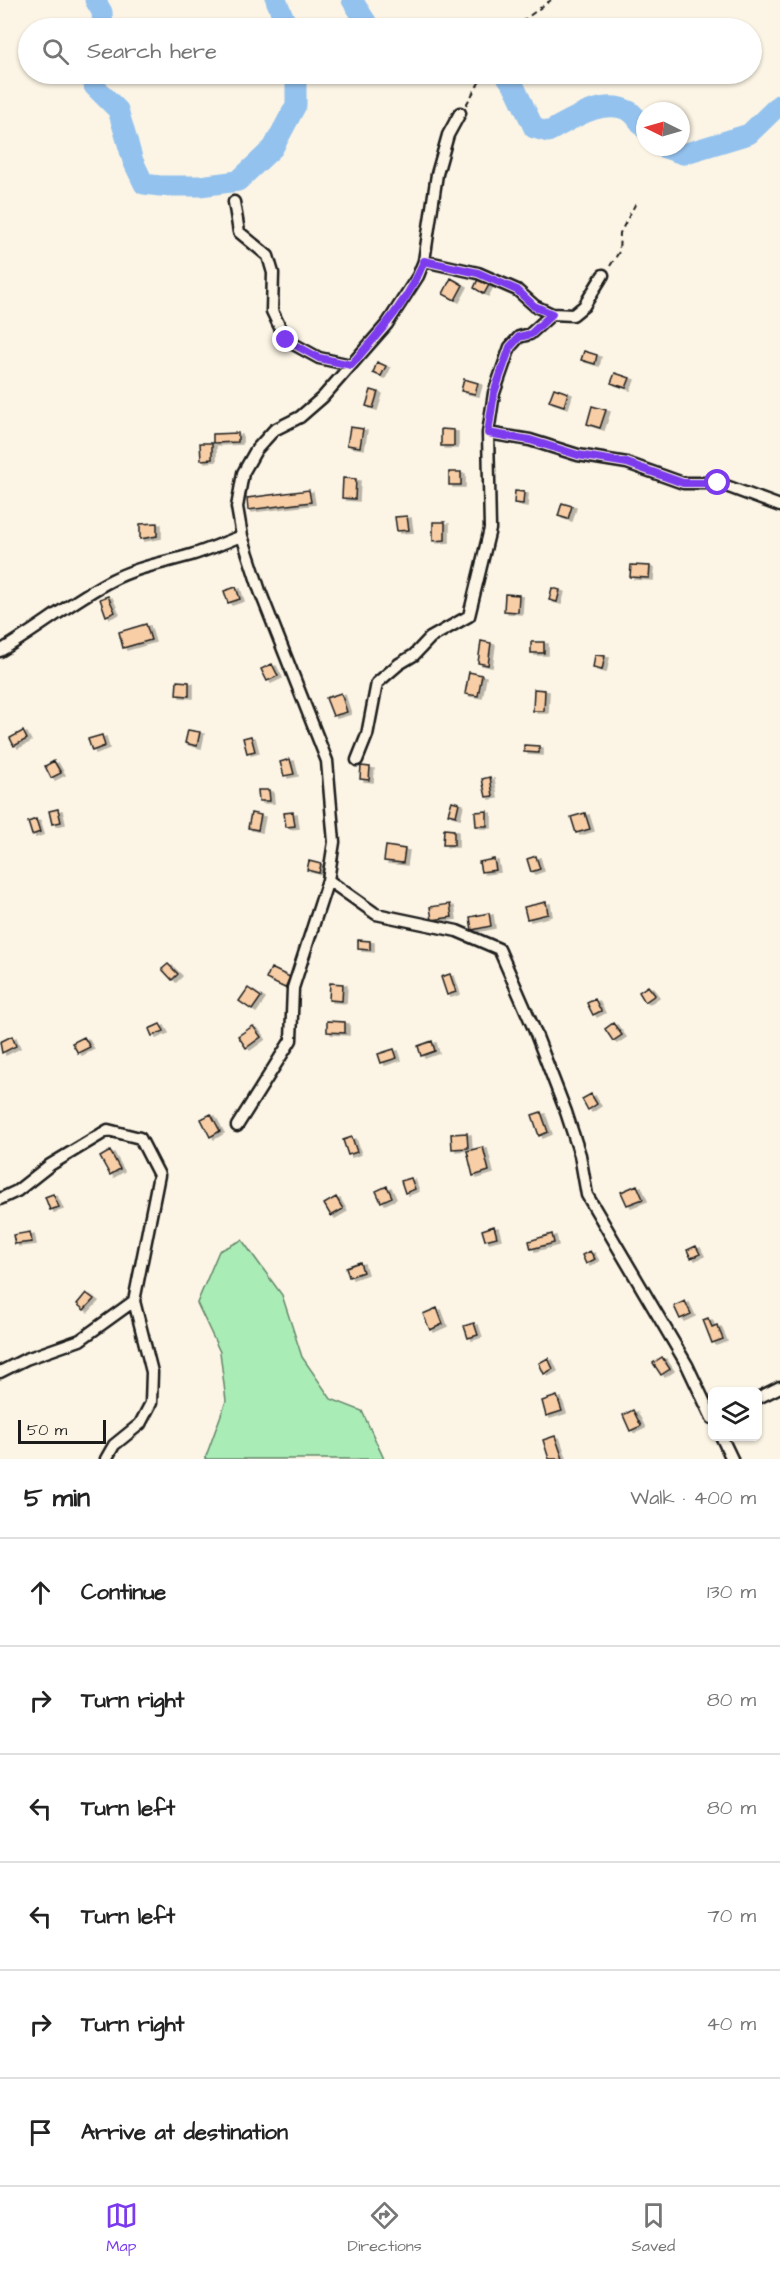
<!DOCTYPE html>
<meta charset="utf-8">
<style>
body{margin:0;font-family:"Architects Daughter",sans-serif;background:#f2f2f2;color:#222}
.controls{position:absolute;right:18px;bottom:18px;display:grid;overflow:hidden;border-radius:9px;box-shadow:0 2px 4px #0004}
.controls button{width:54px;height:54px;display:grid;place-items:center;padding:0;border:0;border-bottom:2px solid #e0e0e0;background:#fff;color:#222;font:30px sans-serif}
.compass{position:absolute;left:636px;top:102px;width:54px;height:54px;border-radius:50%;background:#fff;box-shadow:0 2px 4px #0004;rotate:275deg}
.scale{position:absolute;left:18px;bottom:15px;width:88px;box-sizing:border-box;padding-left:6px;border:3px solid #1c1c1c;border-top:0;font-size:16px;line-height:21px;white-space:nowrap;color:#1c1c1c;-webkit-text-stroke:4px #fcf5e5;paint-order:stroke}
.stop{position:absolute;width:18px;height:18px;margin:-14px;border:4px solid #7c3aed;border-radius:50%;background:#fff}
.stop.end{background:#7c3aed;border-color:#fff;box-shadow:0 2px 6px #0008}
.list{margin:0;padding:0;list-style:none}
h2{display:flex;justify-content:space-between;align-items:center;height:78px;margin:0;padding:0 24px;font-size:26px}
h2 small{font-size:20px;font-weight:400;color:#767676}
.list li{display:grid;grid-template-columns:39px 1fr auto;gap:18px;align-items:center;box-sizing:border-box;height:108px;padding:0 24px;border-top:2px solid #e0e0e0}
.list b{display:block;font-size:22px;white-space:nowrap}
.list em{font-size:20px;font-style:normal;color:#767676}
.icon{flex:none;width:33px;height:33px;fill:none;stroke:currentColor;stroke-width:2;stroke-linecap:round;stroke-linejoin:round}
.map{position:relative;flex:none;width:780px;height:1459px;overflow:hidden}
.search{position:absolute;background:#fff;box-shadow:0 2px 4px #0004;left:18px;right:18px;top:18px;height:66px;display:flex;align-items:center;gap:15px;box-sizing:border-box;padding:0 21px;border-radius:33px;color:#767676;font-size:22px}
.sheet{height:726px;background:#fff}
nav{display:flex;justify-content:space-around;align-items:center;box-sizing:border-box;height:84px;border-top:2px solid #e0e0e0;background:#fff;font-size:16px;color:#767676}
nav a{display:grid;justify-items:center;gap:3px}
nav .on{color:#7c3aed}
.map>svg:first-child{display:block}
.green{fill:#aaecb6;stroke:#638469;stroke-width:1.5}
.lines{fill:none;stroke-linecap:round;stroke-linejoin:round}
.river{stroke:#94c2ee;stroke-width:21}
.building{fill:#f8cea7;stroke:#1c1c1c;stroke-width:1.5;filter:url(#shadow)}
.street-casing{stroke:#1c1c1c;stroke-width:15}
.path{stroke:#1c1c1c;stroke-width:2;stroke-dasharray:6 4.5;stroke-linecap:butt}
.street{stroke:#fcf5e5;stroke-width:10}
.route{stroke:#7c3aed;stroke-width:8}
</style>
<div class="map">
<svg width="780" height="1459" viewBox="0 0 780 1459">
<defs>
<filter id="shadow"><feDropShadow dx="4" dy="2" stdDeviation="0" flood-color="#0004"/></filter>
</defs>
<rect width="100%" height="100%" fill="#fcf5e5"/>
<filter id="ink" filterUnits="userSpaceOnUse"><feTurbulence type="fractalNoise" baseFrequency=".0167" numOctaves="2"/><feDisplacementMap in="SourceGraphic" scale="12" xChannelSelector="R" yChannelSelector="G"/><feConvolveMatrix kernelMatrix="1 2 1 2 8 2 1 2 1" color-interpolation-filters="sRGB"/></filter>
<g filter="url(#ink)">
<path class="green" d="M242,1240L282,1295L302,1357L331,1399L362,1411L384,1459H205L226,1401L220,1352L197,1303L219,1251Z"/>
<g class="lines">
<path class="river" d="M95,0L102,12L103,28
M276,0L288,28
M352,0L370,28
M94,74V86L118,110L133,161L144,184L160,186H200L238,181L273,148L296,105V74
M505,74L515,88L534,128L548,132C571,120 603,97 629,111C635,114 640,123 645,129
M662,147L683,154L749,134L780,104"/>
</g>
<path class="building" d="M479,277L490,283L484,294L474,288Z
M451,278L463,285L455,300L443,294Z
M584,351L597,355L595,364L581,360Z
M377,362L386,366L381,376L373,373Z
M615,373L630,378L626,388L611,383Z
M464,379L478,383L475,394L461,391Z
M554,388L568,393L564,406L549,401Z
M371,390L378,392L373,408L366,406Z
M592,406L606,410L600,428L587,424Z
M350,427L363,429L360,447L347,445Z
M441,429L454,430V446H441Z
M238,433V442L213,443V434Z
M200,443H212V459L201,460Z
M449,472H461V485H449Z
M343,478L356,479L355,499L342,498Z
M309,490L311,502L248,510L247,498Z
M515,491L524,492L523,504L514,503Z
M562,503L572,506L568,519L558,516Z
M407,516L409,530L397,531L395,517Z
M433,522H445V540L433,541Z
M157,523V536L140,539V524Z
M631,565L650,566L649,578L630,577Z
M236,587L240,599L228,603L224,591Z
M552,588L560,590L557,602L549,600Z
M505,594L519,595L518,612L504,611Z
M108,596L115,612L106,616L100,599Z
M146,624L151,640L123,648L119,632Z
M481,641L491,643L488,665L478,663Z
M531,642H544V653H531Z
M595,655L605,656L602,670L593,668Z
M272,664L278,676L267,681L261,669Z
M469,672L482,675L478,696L465,694Z
M177,681L189,682V696L176,695Z
M534,689L545,690L544,711H533Z
M341,693L347,712L333,716L326,698Z
M188,730L200,732L197,746L185,743Z
M23,731L27,739L14,746L10,738Z
M102,735L105,746L92,751L88,739Z
M251,736L255,751L247,753L243,738Z
M524,745L539,746V753L524,752Z
M290,759L294,774L284,776L280,762Z
M54,761L61,773L51,778L45,766Z
M361,766L370,767L369,780L360,779Z
M490,777L493,796L486,797L482,779Z
M258,790H269L270,801H259Z
M452,801L459,803L456,816L448,814Z
M58,809L61,822L52,824L49,811Z
M487,811V826H476L475,812Z
M293,812L295,826L286,827L284,813Z
M251,813L261,815L258,830L248,828Z
M585,813L590,829L576,833L571,817Z
M36,819L40,832L32,835L28,822Z
M444,829L454,830V845H443Z
M386,846L405,849L403,863L384,861Z
M536,856L540,869L531,872L527,859Z
M494,859L496,870L481,872L479,862Z
M309,861L321,864L319,873L307,870Z
M546,902L548,914L527,919L524,907Z
M450,904L452,917L432,920L430,907Z
M489,913L491,926L472,930L470,917Z
M358,940L370,941V950L358,949Z
M168,964L178,974L172,980L162,969Z
M271,968L290,977L285,988L266,979Z
M450,974L456,992L447,995L441,977Z
M330,983L343,984L342,1001L329,1000Z
M648,986L655,995L645,1002L639,992Z
M248,988L261,997L252,1010L239,1001Z
M595,999L601,1011L593,1015L587,1003Z
M327,1021L345,1022V1033L327,1032Z
M613,1023L622,1035L613,1041L605,1029Z
M160,1024L164,1031L152,1036L149,1029Z
M253,1026L261,1037L246,1048L238,1036Z
M12,1036L16,1046L2,1053L0,1042Z
M84,1037L90,1047L78,1053L72,1043Z
M432,1041L435,1051L421,1056L418,1046Z
M394,1049L397,1058L381,1063L378,1054Z
M591,1094L597,1104L588,1110L582,1099Z
M541,1112L548,1132L539,1136L532,1115Z
M211,1114L220,1131L210,1137L201,1119Z
M467,1133L468,1148L452,1149L451,1134Z
M352,1137L357,1152L348,1155L343,1140Z
M483,1147L489,1171L473,1176L467,1151Z
M110,1151L120,1169L110,1175L100,1157Z
M411,1178L415,1189L405,1193L401,1181Z
M637,1185L643,1199L627,1205L621,1192Z
M387,1186L392,1197L381,1202L376,1191Z
M53,1194L59,1207L50,1210L45,1197Z
M336,1197L343,1209L331,1216L324,1204Z
M494,1226L497,1237L485,1240L482,1230Z
M30,1232L32,1242L15,1244L13,1235Z
M552,1234L554,1243L531,1249L529,1241Z
M696,1246L700,1254L691,1258L687,1250Z
M590,1251L595,1259L586,1264L582,1255Z
M360,1262L363,1272L349,1277L346,1267Z
M86,1293L94,1299L84,1310L77,1304Z
M685,1301L691,1314L680,1319L674,1306Z
M437,1308L443,1324L430,1330L423,1314Z
M708,1318L712,1327L717,1325L723,1339L712,1343L703,1320Z
M474,1323L478,1335L468,1338L464,1326Z
M662,1357L670,1369L661,1375L653,1363Z
M548,1358L553,1369L544,1374L539,1363Z
M557,1396L562,1411L546,1416L542,1401Z
M633,1410L641,1426L630,1431L623,1415Z
M555,1436L563,1459H549L543,1440Z"/>
<g class="lines">
<defs>
<path id="street" d="M234,202L239,232L268,256L273,273L272,311L286,340L319,358L351,365
M424,261L478,273L517,290L535,306L552,314L573,315L584,306L603,275
M488,433L530,440L578,455L627,463L683,483H718L780,506
M0,651C38,629 73,600 112,580C137,567 164,563 191,555C208,550 225,542 242,536
M357,760L367,735L377,683L399,664L414,655L430,638L469,616L490,529L488,433L494,393L510,347L519,337L530,334L552,314
M328,880L376,914L457,931L499,949L534,1029L566,1112L580,1155L587,1195L687,1365L712,1418
M237,1126L291,1040L293,988L328,880L334,842L327,761L260,591L242,536L237,507L243,473L256,450L274,430L300,417L323,397L387,324L418,276L424,261L437,174L448,135L460,113
M0,1199L17,1191L50,1165L108,1130L140,1138L159,1175L134,1301L80,1340L26,1359L0,1372
M758,1398L780,1387
M721,1436L732,1459
M106,1459L114,1445L140,1424L151,1403L152,1372L134,1301"/>
</defs>
<use href="#street" class="street-casing"/>
<path class="path" d="M513,28L551,0
M466,105L484,74
M610,266L619,252L620,233L637,201"/>
<use href="#street" class="street"/>
</g>
</g>
<g class="lines" filter="url(#ink)">
<path class="route" d="M286,340L319,358L351,365C379,333 409,301 424,261L478,273L517,290L534,306L552,314L531,334L519,337L510,347L494,393L488,433L530,440L578,455L627,463L683,483H718"/>
</g>
</svg>
<div class="controls">
<button><svg class="icon" aria-label="layers" viewBox="0 0 24 24"><path d="M12 4l9 5-9 5-9-5zM3 14l9 5 9-5"/></svg></button>
</div>
<svg class="compass" viewBox="-18 -18 36 36"><path d="M0-13l5 13h-10z" fill="#e53935"/><path d="M0 13l5-13h-10z" fill="#767676"/></svg>
<div class="scale">50 m</div>
<div class="stop" style="left:718px;top:483px"></div>
<div class="stop end" style="left:286px;top:340px"></div>
<div class="search"><svg class="icon" aria-label="search" viewBox="0 0 24 24"><circle cx="10" cy="10" r="6"/><path d="M15 15l6 6"/></svg>Search here</div>
</div>
<section class="sheet">
<h2>5 min<small>Walk · 400 m</small></h2>
<ul class="list">
<li><svg class="icon" aria-label="ahead" viewBox="0 0 24 24"><path d="M12 20V5M6 11l6-6 6 6"/></svg><div><b>Continue</b></div><em>130 m</em></li>
<li><svg class="icon" aria-label="right" viewBox="0 0 24 24"><path d="M7 20v-9h11M14 6l5 5-5 5"/></svg><div><b>Turn right</b></div><em>80 m</em></li>
<li><svg class="icon" aria-label="left" viewBox="0 0 24 24"><path d="M17 20v-9H6M10 6l-5 5 5 5"/></svg><div><b>Turn left</b></div><em>80 m</em></li>
<li><svg class="icon" aria-label="left" viewBox="0 0 24 24"><path d="M17 20v-9H6M10 6l-5 5 5 5"/></svg><div><b>Turn left</b></div><em>70 m</em></li>
<li><svg class="icon" aria-label="right" viewBox="0 0 24 24"><path d="M7 20v-9h11M14 6l5 5-5 5"/></svg><div><b>Turn right</b></div><em>40 m</em></li>
<li><svg class="icon" aria-label="arrive" viewBox="0 0 24 24"><path d="M6 21V4h12l-3 4 3 4H6"/></svg><div><b>Arrive at destination</b></div></li>
</ul>
</section>
<nav>
<a class="on"><svg class="icon" aria-label="map" viewBox="0 0 24 24"><path d="M3 6l6-2 6 2 6-2v14l-6 2-6-2-6 2zM9 4v14M15 6v14"/></svg>Map</a>
<a><svg class="icon" aria-label="directions" viewBox="0 0 24 24"><path d="M12 3l9 9-9 9-9-9zM9 14v-3h6M13 9l2 2-2 2"/></svg>Directions</a>
<a><svg class="icon" aria-label="saved" viewBox="0 0 24 24"><path d="M7 4h10v16l-5-4-5 4z"/></svg>Saved</a>
</nav>
